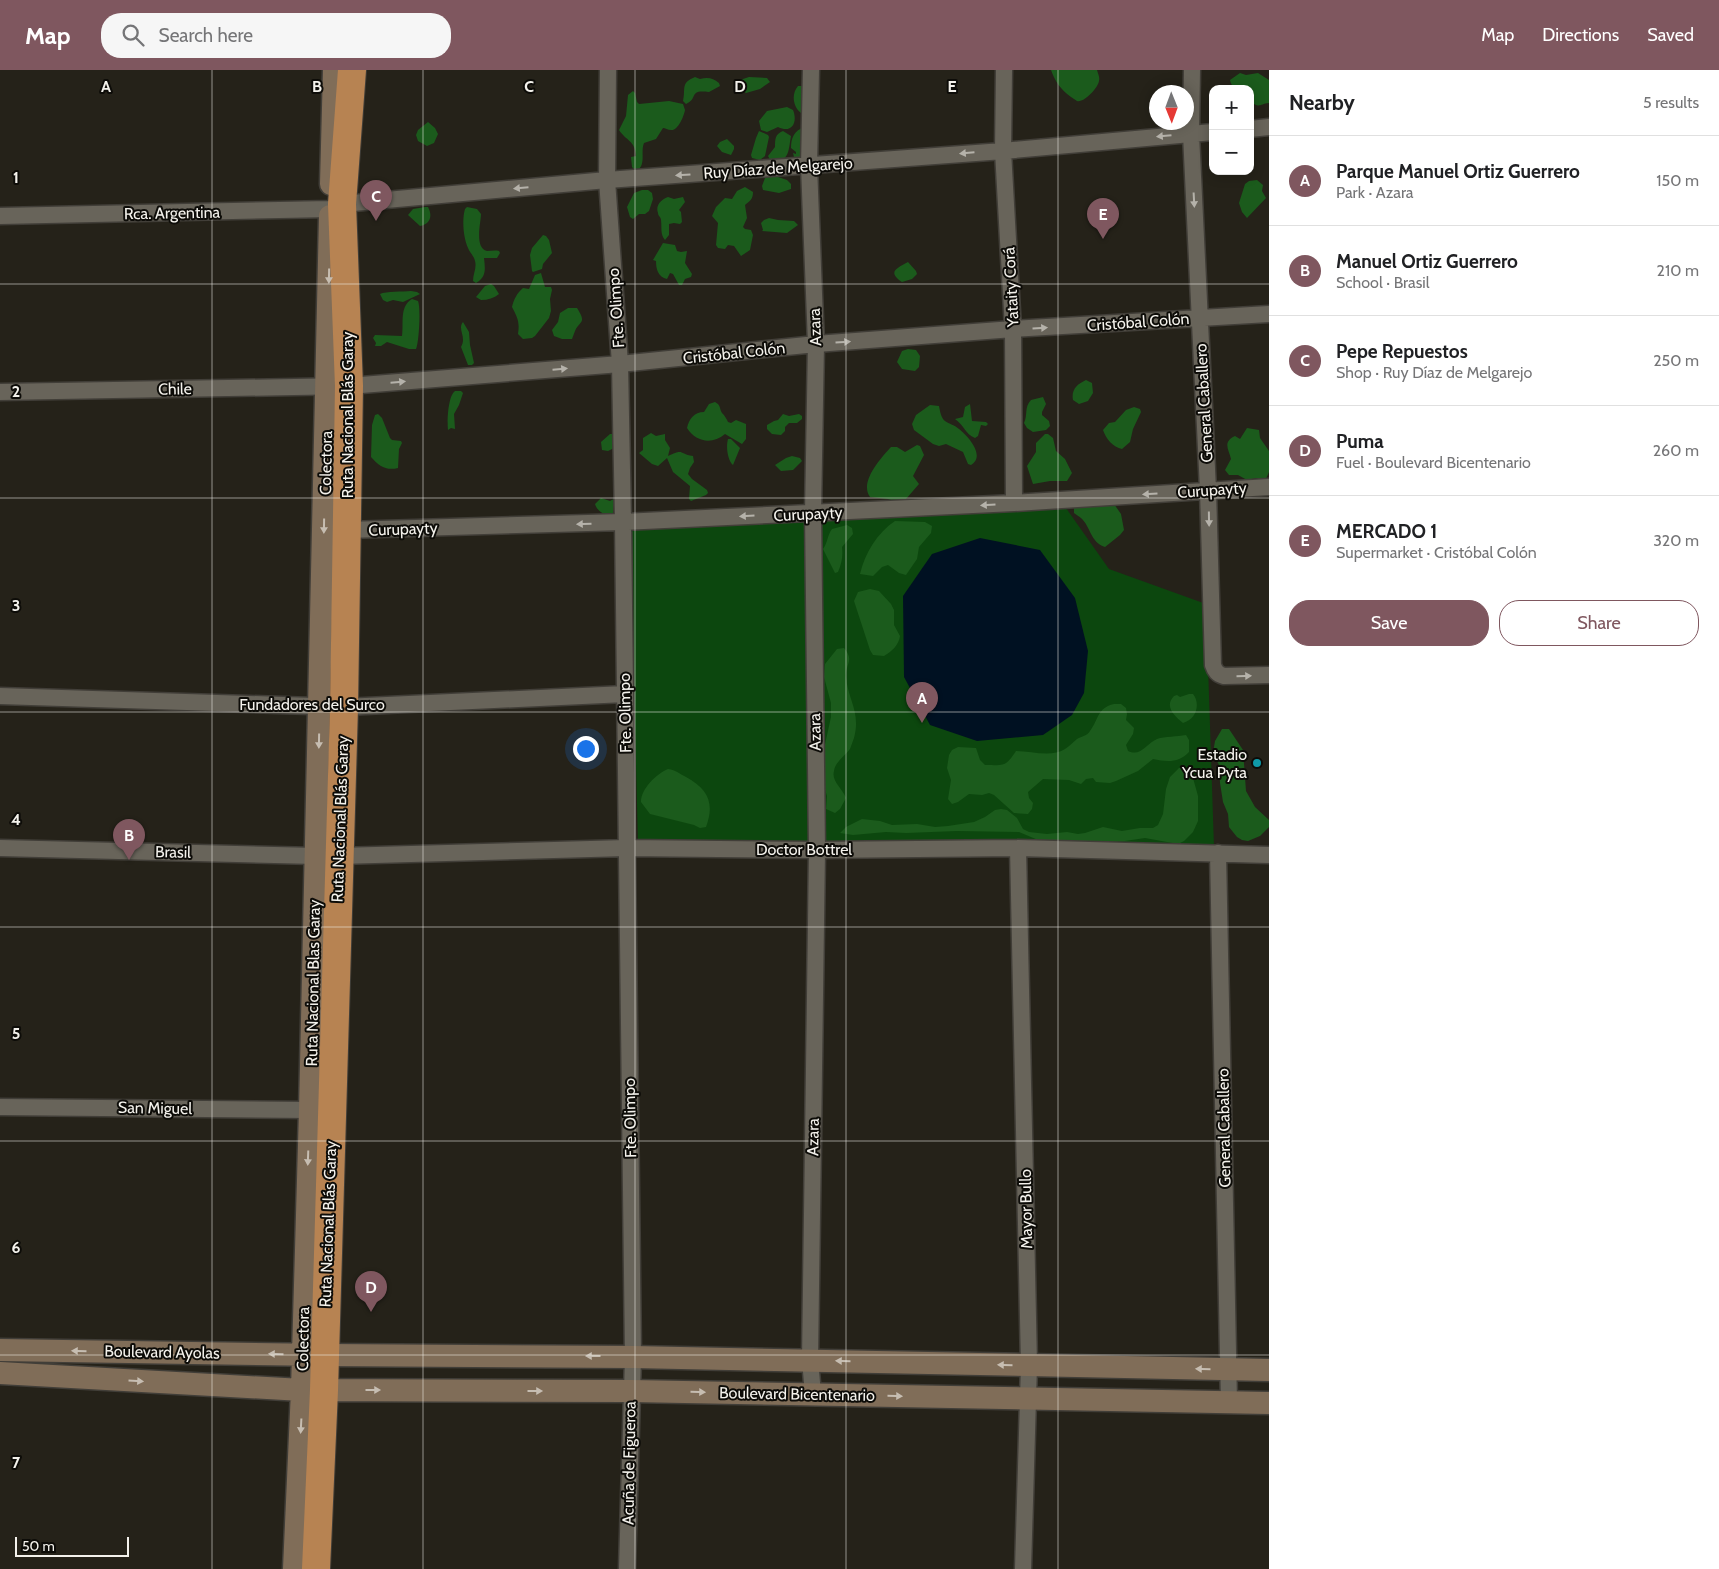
<!DOCTYPE html>
<meta charset="utf-8">
<style>
body{margin:0;font-family:Cabin,sans-serif;background:#f6f6f6;color:#202124}
.controls{position:absolute;right:15px;top:15px;display:grid;overflow:hidden;border-radius:10px;box-shadow:0 2px 12px #0003}
.controls button{width:45px;height:45px;display:grid;place-items:center;padding:0;border:0;border-bottom:1px solid #e0e0e0;background:#fff;color:#202124;font:25px sans-serif}
.compass{position:absolute;left:1149px;top:15px;width:45px;height:45px;border-radius:50%;background:#fff;box-shadow:0 2px 12px #0003;rotate:179deg}
.scale{position:absolute;left:15px;bottom:12px;width:114px;box-sizing:border-box;padding-left:5px;border:2px solid #f4f2ec;border-top:0;font-size:14px;line-height:18px;white-space:nowrap;color:#f4f2ec;-webkit-text-stroke:4px #0d0c08;paint-order:stroke}
.you{position:absolute;left:585px;top:678px;width:18px;height:18px;margin:-12px;border:4px solid #fff;border-radius:50%;background:#1a73e8;box-shadow:0 0 0 8px #1a73e833}
.badge{display:grid;place-items:center;width:32px;height:32px;border-radius:50%;background:#7f575f;color:#fff;font-size:16px;font-weight:700}
.pin{position:absolute;translate:-50% -41px;filter:drop-shadow(0 1px 2px #0008)}
.pin::after{content:'';position:absolute;top:26px;width:18px;height:15px;background:inherit;clip-path:polygon(0 0,100% 0,50% 100%)}
.list{margin:0;padding:0;list-style:none}
h2{display:flex;justify-content:space-between;align-items:center;height:65px;margin:0;padding:0 20px;font-size:21px}
h2 small{font-size:16px;font-weight:400;color:#757577}
.list li{display:grid;grid-template-columns:32px 1fr auto;gap:15px;align-items:center;box-sizing:border-box;height:90px;padding:0 20px;border-top:1px solid #e0e0e0}
.list b{display:block;font-size:19px;white-space:nowrap}
.list p{margin:0;font-size:16px;white-space:nowrap;color:#757577}
.list em{font-size:16px;font-style:normal;color:#757577}
.actions{display:flex;gap:10px;padding:15px 20px}
.actions a{flex:1;padding:11px 0;border:1px solid #7f575f;border-radius:20px;text-align:center;font-size:18px;color:#7f575f}
.actions .main{background:#7f575f;color:#fff}
.icon{flex:none;width:28px;height:28px;fill:none;stroke:currentColor;stroke-width:2;stroke-linecap:round;stroke-linejoin:round}
.map{position:relative;flex:none;width:1269px;height:1499px;overflow:hidden}
header{display:flex;align-items:center;gap:30px;box-sizing:border-box;height:70px;padding:0 25px;background:#7f575f;color:#fff}
header strong{font-size:24px}
nav{display:flex;gap:28px;margin-inline-start:auto;font-size:18px}
.search{width:350px;height:45px;background:#f6f6f6;display:flex;align-items:center;gap:12px;box-sizing:border-box;padding:0 18px;border-radius:20px;color:#757577;font-size:19px}
main{display:flex}
aside{flex:1;background:#fff}
.map>svg:first-child{display:block}
.green{fill:#0c470e}
.forest{fill:#1b5b1c}
.water{fill:#012}
.lines{fill:none;stroke-linecap:round;stroke-linejoin:round}
.street-casing{stroke:#413e38;stroke-width:19}
.secondary-casing{stroke:#413e38;stroke-width:25}
.highway-casing{stroke:#413e38;stroke-width:30}
.street{stroke:#68645a;stroke-width:16}
.secondary{stroke:#806d58;stroke-width:22}
.highway{stroke:#b78352;stroke-width:28}
.oneway{fill:#b5b2aa}
.oneway2{fill:#c6bdb1}
.grid{fill:none;stroke:#f4f2ec;stroke-width:1;stroke-opacity:0.55}
.culture-dot{fill:#0f9aa8;stroke:#0d0c08;stroke-width:2}
.labels{text-anchor:middle;dominant-baseline:central;stroke-width:4;stroke-linejoin:round;paint-order:stroke}
.street-label{font-size:16px;fill:#f4f2ec;stroke:#0d0c08}
.poi-label{font-size:16px;fill:#f4f2ec;stroke:#0d0c08;text-anchor:end}
.grid-label{font-size:16px;text-anchor:middle;font-weight:bold;fill:#f4f2ec;stroke:#0d0c08;stroke-width:4;stroke-linejoin:round;paint-order:stroke}
</style>
<header>
<strong>Map</strong>
<div class="search"><svg class="icon" aria-label="search" viewBox="0 0 24 24"><circle cx="10" cy="10" r="6"/><path d="M15 15l6 6"/></svg>Search here</div>
<nav><a>Map</a><a>Directions</a><a>Saved</a></nav>
</header>
<main>
<div class="map">
<svg width="1269" height="1499" viewBox="0 0 1269 1499">
<rect width="100%" height="100%" fill="#252219"/>
<path class="green" d="M1066,438L1109,499L1206,534L1214,777L638,773L630,459Z"/>
<path class="forest" d="M1051,0H1097C1098,4 1100,7 1099,11C1098,18 1084,33 1077,31C1075,30 1073,28 1071,27C1060,19 1055,11 1051,0Z
M1240,3L1246,5L1258,3L1269,10V33C1259,34 1260,39 1250,31V19C1241,19 1232,21 1230,10Z
M695,7L700,9C708,7 713,8 719,13L720,16L709,22C688,19 699,28 686,34L683,31C686,19 680,13 695,7Z
M749,7L767,8L770,12L760,19L746,23C741,20 739,16 740,10Z
M798,16H804V42L801,43C793,37 791,24 798,16Z
M633,21L635,23L637,32L639,34L669,31L683,34L685,40C684,46 678,61 671,60C668,60 665,58 663,58L656,69L644,73C640,83 647,94 636,102L632,97L631,87L636,86C635,70 626,71 619,60L626,46L628,25Z
M787,37L793,40C798,52 792,64 778,57L767,62L761,60L759,51L767,41Z
M428,52L435,58L438,64L434,73L427,76L418,71L416,65L418,60Z
M804,57L807,87L795,91L793,83L796,84V82L791,78C791,68 794,61 804,57Z
M759,61L768,65L769,67L765,86L760,90L752,88L751,85L756,68Z
M783,61L791,66C788,83 790,88 773,95L768,86L775,77C775,69 775,64 783,61Z
M727,69L734,76V79L731,85L722,82L717,76L720,72Z
M772,105L787,110L791,114V119L779,123L763,120L762,116L765,108Z
M1257,110L1263,115L1262,121L1266,128L1247,148L1242,142L1239,133L1245,114L1249,111Z
M745,117L753,122C753,129 750,131 745,135L747,148L743,157L745,159L751,160L753,165L750,180L741,186L734,176L728,175L725,179L718,178L716,175L718,153L712,146L716,137L725,128L732,129L737,121Z
M642,120H648L652,123L653,129L649,141L645,144H639L633,149L630,147L627,137L634,123Z
M668,127L674,129L683,127L685,132L679,140L681,142L682,152L680,154L674,153L669,154V165L665,170C660,164 662,158 661,150C661,147 658,146 658,143C655,135 662,129 668,127Z
M425,137H428C433,146 430,154 420,156L408,145L413,139Z
M467,137L477,139L481,144C481,152 474,178 487,181C491,181 495,180 499,181L500,183L497,188H484C485,198 487,207 476,213L473,211C473,204 477,198 475,191C474,186 470,183 468,178C463,167 462,149 465,139Z
M769,148L778,150L794,151L798,155L787,163L762,161L763,160L761,153L764,150Z
M543,165L546,166L549,170L552,183L543,194L542,199L533,202L532,201L530,185L532,178Z
M663,173L675,175L677,181L681,182L687,181L685,193L692,204L691,207L685,209L682,215H679L673,204L670,203L667,209C658,207 656,199 656,191L653,190Z
M908,192L916,201L917,204L912,209L902,212C888,202 895,199 908,192Z
M541,203L545,217H551L552,220L550,229L551,241L549,248L535,266L532,268L523,269L518,264C520,251 517,247 512,237C514,229 517,223 523,218L529,219L535,205Z
M491,214L494,216L499,224C494,228 488,230 481,230L476,227L485,216Z
M411,221L417,222L420,224L403,232L393,230L387,232L383,230L380,224C386,221 403,222 411,221Z
M412,229L418,231C421,238 419,272 416,279H409L387,272L381,276H375L376,273L373,268L375,265L402,266C404,253 399,237 412,229Z
M568,238H577C587,254 580,250 575,261C574,264 573,266 572,269H562L554,266L552,260L558,252L560,243Z
M463,252L469,262L470,275L474,293L472,295H468L461,277C467,267 457,259 463,252Z
M908,279L916,280L920,286L919,297L915,301L902,299L897,292L902,281Z
M1086,310L1092,313L1093,323L1088,331L1079,334L1073,330C1071,320 1077,314 1086,310Z
M455,321H461L463,323L459,335L454,344L455,359L451,358L448,360C447,351 448,326 455,321Z
M1043,327L1046,334L1042,342V345L1049,351L1050,356L1046,360L1033,362L1027,358L1024,353C1028,345 1024,337 1031,330Z
M715,332C721,335 719,338 722,343C725,346 726,348 728,352L731,353L736,350L746,354V369L742,374L725,364C712,375 696,372 687,358C689,349 694,342 704,342L709,334Z
M970,334L972,351L986,352L988,354L986,356L981,355L978,366L975,368C965,364 964,355 955,349L963,347L965,337Z
M930,335L939,336C940,341 941,348 945,351C949,354 955,355 959,359C968,366 986,386 971,395L968,394L963,382L946,374L939,376L933,374L914,360L912,354L916,345Z
M1134,337L1140,339L1141,342L1133,359L1130,372L1122,379C1113,377 1106,369 1103,360L1109,353L1115,352L1126,340Z
M378,344L382,348L390,368L392,370L401,371L402,373L399,379L398,398C386,401 379,396 371,387L372,355L375,345Z
M783,344L789,346L799,344L802,346V349L797,353H789L785,357V361L781,365L772,364L767,359V355L774,351L778,350Z
M1247,358L1259,360L1260,368L1269,381V402L1265,411L1256,408L1247,410L1238,405H1229L1225,400L1231,389C1229,380 1222,372 1235,366L1240,369Z
M651,363L656,366L665,364V370L670,378L668,386C684,378 679,384 693,386L694,392L690,398L688,404L692,409L707,420L708,423L706,425L691,431L689,429L690,416L673,402L667,388L658,396L652,394L639,383L643,380V368Z
M610,364H613L614,378L608,381L602,380L601,372Z
M1045,364H1048L1053,368L1056,381L1065,389L1072,403L1067,411H1050L1033,414L1027,396L1036,382V373Z
M728,369H731L740,378L733,395C727,389 726,376 728,369Z
M917,375L920,376L924,385L913,406L919,414L906,429L894,431L888,429L870,427C859,412 881,388 891,377H897L905,382Z
M792,386L800,388L802,391L793,400L781,401L775,395L786,388Z
M619,426L614,434L613,443L610,445C604,445 597,441 595,434L601,428L610,431Z
M1114,434L1121,444L1124,460L1120,465L1105,477C1090,472 1091,457 1081,448C1079,446 1076,445 1074,443V436Z
M895,451L925,452L932,456L931,463L919,477L917,489L906,505L899,503L888,495L882,497L873,506L860,504C865,483 877,463 895,451Z
M847,455L852,458L853,464L842,477C843,486 842,493 838,502L835,503L823,479C828,472 827,466 832,459Z
M870,519L879,521L891,534L894,540V555L900,566C899,575 891,582 884,586L873,585L870,580L854,531L858,522Z
M844,578C855,591 845,594 846,607C848,630 861,642 854,668C853,671 851,676 850,679C845,686 835,692 834,701C831,711 843,719 846,728L840,739L835,743L826,739L827,726L821,707L822,688L831,647V633L824,607L825,594L837,579Z
M1189,624H1193C1201,634 1196,650 1183,653C1174,646 1164,636 1174,626L1177,625L1180,627Z
M1114,634H1121L1126,638L1127,644L1126,650L1134,658L1133,664L1126,675L1128,681C1141,687 1146,674 1157,669C1165,666 1177,667 1186,665L1189,670V682C1179,693 1167,692 1153,689L1138,701L1116,711L1110,713L1096,712L1093,708L1086,709L1081,714L1069,710L1043,709L1028,722L1029,728L1033,733L1032,739L1028,744L1014,743L994,725L989,723L982,725L969,724L958,732L952,734L948,729L951,710L947,698L949,685L952,680L958,677L976,678L980,690L985,695C1003,695 1005,698 1016,681C1032,681 1051,688 1065,679C1070,676 1073,672 1077,669C1082,666 1087,666 1090,661C1099,649 1097,638 1114,634Z
M1222,659H1229L1243,680L1246,721L1255,737L1269,750V757L1260,766L1248,771L1242,770L1237,767L1229,757L1228,744L1223,732L1220,713L1219,695L1213,683L1215,671Z
M1179,698H1185L1193,708L1198,726V751L1193,762L1184,771L1178,774L1145,768L1125,771L1058,773L1038,770L1019,762L957,761L906,763L886,762L853,765L840,763L846,757L862,749L880,751L892,755L917,754L935,757L948,756L974,752L985,747L995,740L1001,739L1007,740L1017,748L1023,759L1029,762L1047,764L1067,762L1078,764L1085,763L1103,757L1122,761L1140,758H1153L1158,755L1163,744L1166,719L1170,707Z
M668,699C676,700 680,704 686,707C708,719 715,733 706,757L700,758L694,755L650,744L641,732C641,719 656,704 668,699Z"/>
<path class="water" d="M980,468L1040,480L1075,528L1088,581L1084,623L1072,645L1043,665L977,671L930,655L904,607L903,526L932,484Z"/>
<g class="lines">
<defs>
<path id="street" d="M608,0L607,110L620,294L623,452L633,1287L627,1499
M811,0L809,96L816,274L813,443L817,780L810,1290L813,1324
M1004,0L1003,81L1013,259L1014,433
M1192,0L1191,64L1208,420L1213,595C1215,601 1217,604 1224,606L1269,605
M1250,59L1269,57
M0,146L330,139L342,134L607,110L1003,81L1213,62
M0,322L349,316L620,294L816,274L1013,259L1269,244
M346,460L623,452L1014,433L1269,417
M0,626L344,637L625,624
M0,778L316,786
M1018,778L1029,1295L1023,1499
M1218,783L1229,1333
M339,786L627,778L817,780L1018,778L1269,785
M0,1037L310,1040"/>
<path id="secondary" d="M331,114L334,0
M0,1280L325,1285L633,1287L1269,1300
M0,1303L302,1320L631,1321L1269,1333
M294,1499L302,1320L310,1040L330,146"/>
<path id="highway" d="M316,1499L324,1320L344,637L349,316L342,134L352,0"/>
</defs>
<use href="#street" class="street-casing"/>
<use href="#secondary" class="secondary-casing"/>
<use href="#highway" class="highway-casing"/>
<use href="#street" class="street"/>
<use href="#secondary" class="secondary"/>
<use href="#highway" class="highway"/>
</g>
<defs><path id="oneway-solid" d="M-6-.8H1V-3.2L6.5 0L1 3.2V.8H-6Z" transform="scale(1.25)"/></defs>
<g class="oneway">
<use href="#oneway-solid" transform="translate(1164 66) rotate(175)"/>
<use href="#oneway-solid" transform="translate(967 83) rotate(175)"/>
<use href="#oneway-solid" transform="translate(683 105) rotate(176)"/>
<use href="#oneway-solid" transform="translate(521 118) rotate(175)"/>
<use href="#oneway-solid" transform="translate(1194 130) rotate(87)"/>
<use href="#oneway-solid" transform="translate(1040 258) rotate(-4)"/>
<use href="#oneway-solid" transform="translate(843 272) rotate(-4)"/>
<use href="#oneway-solid" transform="translate(560 299) rotate(-5)"/>
<use href="#oneway-solid" transform="translate(398 312) rotate(-5)"/>
<use href="#oneway-solid" transform="translate(1150 424) rotate(176)"/>
<use href="#oneway-solid" transform="translate(988 435) rotate(177)"/>
<use href="#oneway-solid" transform="translate(747 446) rotate(177)"/>
<use href="#oneway-solid" transform="translate(1209 449) rotate(89)"/>
<use href="#oneway-solid" transform="translate(584 454) rotate(178)"/>
<use href="#oneway-solid" transform="translate(1244 606) rotate(-2)"/>
</g>
<g class="oneway2">
<use href="#oneway-solid" transform="translate(329 206) rotate(91)"/>
<use href="#oneway-solid" transform="translate(324 456) rotate(91)"/>
<use href="#oneway-solid" transform="translate(319 671) rotate(91)"/>
<use href="#oneway-solid" transform="translate(308 1088) rotate(92)"/>
<use href="#oneway-solid" transform="translate(79 1281) rotate(-179)"/>
<use href="#oneway-solid" transform="translate(276 1284) rotate(-179)"/>
<use href="#oneway-solid" transform="translate(593 1286) rotate(-180)"/>
<use href="#oneway-solid" transform="translate(843 1291) rotate(-179)"/>
<use href="#oneway-solid" transform="translate(1005 1295) rotate(-179)"/>
<use href="#oneway-solid" transform="translate(1203 1299) rotate(-179)"/>
<use href="#oneway-solid" transform="translate(136 1311) rotate(3)"/>
<use href="#oneway-solid" transform="translate(373 1320)"/>
<use href="#oneway-solid" transform="translate(535 1321)"/>
<use href="#oneway-solid" transform="translate(698 1322) rotate(1)"/>
<use href="#oneway-solid" transform="translate(895 1326) rotate(1)"/>
<use href="#oneway-solid" transform="translate(301 1356) rotate(93)"/>
</g>
<path class="grid" d="M212,0V1499M423,0V1499M635,0V1499M846,0V1499M1058,0V1499M0,214H1269M0,428H1269M0,642H1269M0,857H1269M0,1071H1269M0,1285H1269"/>
<circle class="culture-dot" cx="1257" cy="693" r="5"/>
<g class="labels">
<g class="street-label">
<text transform="translate(778 98) rotate(-4)">Ruy Díaz de Melgarejo</text>
<text transform="translate(172 143) rotate(-1)">Rca. Argentina</text>
<text transform="translate(1011 217) rotate(-93)">Yataity Corá</text>
<text transform="translate(616 238) rotate(-94)">Fte. Olimpo</text>
<text transform="translate(1138 252) rotate(-4)">Cristóbal Colón</text>
<text transform="translate(815 257) rotate(-92)">Azara</text>
<text transform="translate(734 283) rotate(-6)">Cristóbal Colón</text>
<text transform="translate(175 319) rotate(-1)">Chile</text>
<text transform="translate(1204 333) rotate(-93)">General Caballero</text>
<text transform="translate(347 345) rotate(-90)">Ruta Nacional Blás Garay</text>
<text transform="translate(326 393) rotate(-89)">Colectora</text>
<text transform="translate(1212 420) rotate(-4)">Curupayty</text>
<text transform="translate(808 444) rotate(-3)">Curupayty</text>
<text transform="translate(403 459) rotate(-2)">Curupayty</text>
<text x="312" y="634">Fundadores del Surco</text>
<text transform="translate(625 643) rotate(-91)">Fte. Olimpo</text>
<text transform="translate(815 662) rotate(-91)">Azara</text>
<text transform="translate(340 749) rotate(-88)">Ruta Nacional Blás Garay</text>
<text x="804" y="779">Doctor Bottrel</text>
<text transform="translate(173 782) rotate(1)">Brasil</text>
<text transform="translate(313 913) rotate(-89)">Ruta Nacional Blas Garay</text>
<text transform="translate(155 1038) rotate(1)">San Miguel</text>
<text transform="translate(630 1048) rotate(-91)">Fte. Olimpo</text>
<text transform="translate(1224 1058) rotate(-91)">General Caballero</text>
<text transform="translate(813 1067) rotate(-89)">Azara</text>
<text transform="translate(1026 1139) rotate(-91)">Mayor Bullo</text>
<text transform="translate(328 1154) rotate(-88)">Ruta Nacional Blás Garay</text>
<text transform="translate(303 1269) rotate(-89)">Colectora</text>
<text transform="translate(162 1282) rotate(1)">Boulevard Ayolas</text>
<text transform="translate(797 1324) rotate(1)">Boulevard Bicentenario</text>
<text transform="translate(629 1393) rotate(-89)">Acuña de Figueroa</text>
</g>
<g class="poi-label">
<text x="1247" y="684">Estadio<tspan x="1247" dy="18">Ycua Pyta</tspan></text>
</g>
</g>
<g class="grid-label">
<text x="106" y="22">A</text>
<text x="317" y="22">B</text>
<text x="529" y="22">C</text>
<text x="740" y="22">D</text>
<text x="952" y="22">E</text>
<text x="16" y="113">1</text>
<text x="16" y="327">2</text>
<text x="16" y="541">3</text>
<text x="16" y="755">4</text>
<text x="16" y="969">5</text>
<text x="16" y="1183">6</text>
<text x="16" y="1398">7</text>
</g>
</svg>
<div class="controls">
<button>+</button>
<button>−</button>
</div>
<svg class="compass" viewBox="-18 -18 36 36"><path d="M0-13l5 13h-10z" fill="#e53935"/><path d="M0 13l5-13h-10z" fill="#757577"/></svg>
<div class="scale">50 m</div>
<div class="you"></div>
<div class="pin badge" style="left:922px;top:653px">A</div>
<div class="pin badge" style="left:129px;top:790px">B</div>
<div class="pin badge" style="left:376px;top:151px">C</div>
<div class="pin badge" style="left:371px;top:1242px">D</div>
<div class="pin badge" style="left:1103px;top:169px">E</div>
</div>
<aside>
<h2>Nearby<small>5 results</small></h2>
<ul class="list">
<li><span class="badge">A</span><div><b>Parque Manuel Ortiz Guerrero</b><p>Park · Azara</p></div><em>150 m</em></li>
<li><span class="badge">B</span><div><b>Manuel Ortiz Guerrero</b><p>School · Brasil</p></div><em>210 m</em></li>
<li><span class="badge">C</span><div><b>Pepe Repuestos</b><p>Shop · Ruy Díaz de Melgarejo</p></div><em>250 m</em></li>
<li><span class="badge">D</span><div><b>Puma</b><p>Fuel · Boulevard Bicentenario</p></div><em>260 m</em></li>
<li><span class="badge">E</span><div><b>MERCADO 1</b><p>Supermarket · Cristóbal Colón</p></div><em>320 m</em></li>
</ul>
<div class="actions"><a class="main">Save</a><a>Share</a></div>
</aside>
</main>
